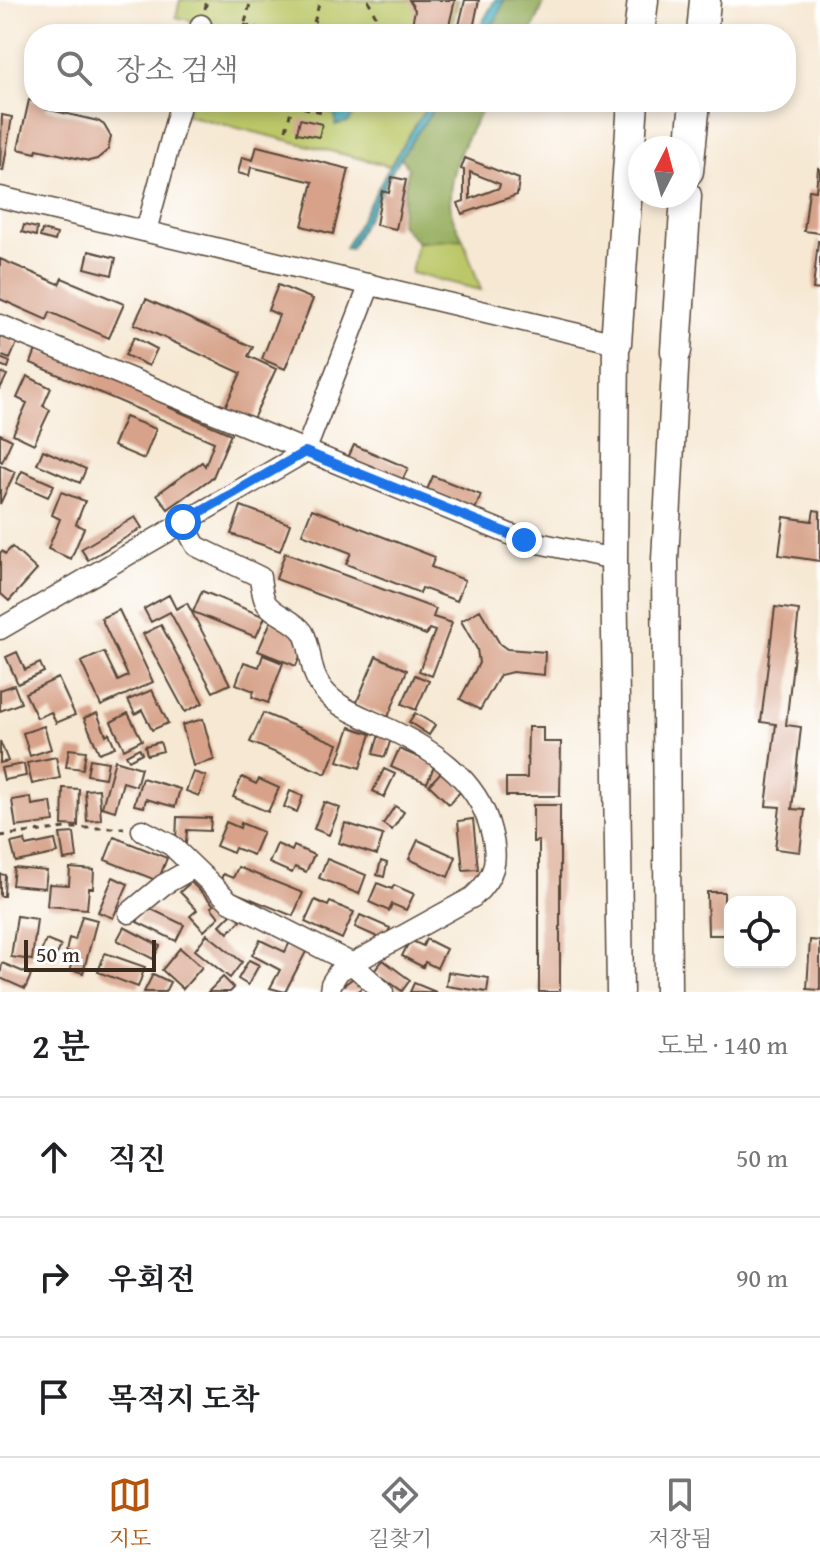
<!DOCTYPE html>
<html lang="ko">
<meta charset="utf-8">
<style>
body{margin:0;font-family:"Gentium Book Plus","Noto Serif KR",serif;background:#f2f2f2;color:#202124}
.controls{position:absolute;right:24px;bottom:24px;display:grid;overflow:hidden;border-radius:16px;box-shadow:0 4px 12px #0003}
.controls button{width:72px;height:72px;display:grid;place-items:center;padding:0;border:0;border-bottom:2px solid #e0e0e0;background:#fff;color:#202124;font:40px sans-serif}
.compass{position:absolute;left:628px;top:136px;width:72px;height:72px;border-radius:50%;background:#fff;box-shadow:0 4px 12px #0003;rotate:6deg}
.scale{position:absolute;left:24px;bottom:20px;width:132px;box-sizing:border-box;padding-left:8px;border:4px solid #3b2a1e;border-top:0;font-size:22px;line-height:28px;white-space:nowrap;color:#3b2a1e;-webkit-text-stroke:6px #fff;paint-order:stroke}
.stop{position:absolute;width:24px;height:24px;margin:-18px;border:6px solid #1a73e8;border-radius:50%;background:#fff}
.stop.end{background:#1a73e8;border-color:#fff;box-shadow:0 2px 8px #0008}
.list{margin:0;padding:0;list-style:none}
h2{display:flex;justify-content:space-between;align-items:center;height:104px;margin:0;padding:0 32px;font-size:34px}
h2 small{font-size:26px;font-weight:400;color:#757577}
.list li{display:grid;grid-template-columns:52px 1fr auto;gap:24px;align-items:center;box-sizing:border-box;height:120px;padding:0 32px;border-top:2px solid #e0e0e0}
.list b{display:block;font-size:30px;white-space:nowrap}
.list em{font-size:26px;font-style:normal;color:#757577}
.icon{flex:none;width:44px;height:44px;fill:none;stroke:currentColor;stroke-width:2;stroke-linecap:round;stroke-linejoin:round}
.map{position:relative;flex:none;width:820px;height:992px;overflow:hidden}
.search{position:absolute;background:#fff;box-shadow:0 4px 12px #0003;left:24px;right:24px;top:24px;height:88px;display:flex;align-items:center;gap:20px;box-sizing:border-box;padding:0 28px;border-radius:32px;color:#757577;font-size:30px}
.sheet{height:464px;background:#fff}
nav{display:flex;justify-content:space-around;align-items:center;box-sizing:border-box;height:112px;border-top:2px solid #e0e0e0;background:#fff;font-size:22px;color:#757577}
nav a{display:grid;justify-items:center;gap:4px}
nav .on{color:#b45309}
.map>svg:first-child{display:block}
.green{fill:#bbc768;stroke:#7b7843;stroke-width:2}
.forest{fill:#94ac5c;stroke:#686b3d;stroke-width:2}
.water{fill:#40aebd;stroke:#3e6c6e;stroke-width:2}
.building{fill:#d7a289;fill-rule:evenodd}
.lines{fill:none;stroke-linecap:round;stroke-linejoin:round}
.minor-casing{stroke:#574639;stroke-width:23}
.major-casing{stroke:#574639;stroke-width:29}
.highway-casing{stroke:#574639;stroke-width:33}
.path{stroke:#574639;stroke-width:3;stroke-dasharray:6 6;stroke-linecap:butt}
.minor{stroke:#fff;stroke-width:20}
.major{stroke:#fff;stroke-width:26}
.highway{stroke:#fff;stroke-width:30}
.route{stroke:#1a73e8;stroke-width:10}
</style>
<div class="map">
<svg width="820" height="992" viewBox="0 0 820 992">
<rect width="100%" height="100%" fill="#fff"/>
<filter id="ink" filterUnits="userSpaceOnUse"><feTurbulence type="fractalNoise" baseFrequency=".0125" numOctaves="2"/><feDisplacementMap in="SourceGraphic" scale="16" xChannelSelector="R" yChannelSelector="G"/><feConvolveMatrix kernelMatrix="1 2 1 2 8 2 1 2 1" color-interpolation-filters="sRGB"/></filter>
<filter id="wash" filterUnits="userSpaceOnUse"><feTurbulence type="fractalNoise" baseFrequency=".006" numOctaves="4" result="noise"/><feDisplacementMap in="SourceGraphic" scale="32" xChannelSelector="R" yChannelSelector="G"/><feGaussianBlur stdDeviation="1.8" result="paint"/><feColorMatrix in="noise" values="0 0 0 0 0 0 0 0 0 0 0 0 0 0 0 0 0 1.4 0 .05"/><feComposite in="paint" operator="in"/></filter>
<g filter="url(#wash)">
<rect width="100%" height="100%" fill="#f6e8d3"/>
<path class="green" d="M180,0H458L450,34H208L210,25L176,17Z
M190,102H430L390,166L186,115Z
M463,239L481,290L411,273L417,242Z"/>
<path class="forest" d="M504,0H545L531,34H482L496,20Z
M438,102H486C468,135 445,171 451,210C452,220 459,230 463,239L417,242L400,224L408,168L401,157Z"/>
<path class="water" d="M495,0H504L496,20L482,34H476Z
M324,102H355L354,111L349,122L335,125L336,118L328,103Z
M430,102H438L393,169L350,249L345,248L390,166Z"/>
<g id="blocks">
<path class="building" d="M409,0H455L447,34H410L415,10Z
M465,0H479L472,34H457Z
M29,100L47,104L46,109L98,121L104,125L111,137L108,150L97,159L89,161L37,149L36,153L18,149Z
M2,115L12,117L3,171L0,170Z
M300,119L322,124L319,137L297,133Z
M257,146L349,169L333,234L302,226L313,182L251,167L249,176L238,173L242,157L253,160Z
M465,158L519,179L517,195L462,214L458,203L464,201V170L461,169ZM470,172L500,184L499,188L470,199Z
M818,168L820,169V233L804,231L809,190L816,191Z
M392,177L406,180L396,229L376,225L382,191L389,193Z
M24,225L37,228L36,236L22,232Z
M42,230L57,234L55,241L40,237Z
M818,241H820V290L813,289Z
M89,251L116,258L112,275L85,268Z
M0,259L59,284L62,278L124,304L109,338L50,312L47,320L0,299Z
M278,285L313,299L285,369L262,359L279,315L268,310Z
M146,299L253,347L248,356L276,369L253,419L225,407L241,373L134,324Z
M0,335L17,343L10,359L0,355Z
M134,337L157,349L149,366L125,355Z
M36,350L174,394L168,407L231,434L213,477L168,509L157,494L202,462L205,466L214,442L31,363Z
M0,358L10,362L8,368L0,365Z
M0,372L7,375L0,389Z
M27,376L51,388L43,406L50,410L34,444L13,434L27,403L17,398Z
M125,417L156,429L144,459L113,446Z
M0,434L12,440L2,462L0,461Z
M354,445L408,468L401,483L347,460Z
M43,450L86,469L80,483L37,464Z
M0,465L15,472L0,504Z
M22,471L54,485L48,497L16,483Z
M433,476L481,495L474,512L426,492Z
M61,492L85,501L76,524L84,528L71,559L48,549L60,519L52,515Z
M241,506L290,524L280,551L231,534Z
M312,509L435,557L431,567L465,580L457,601L422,588L420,593L346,564L351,553L302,534Z
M814,510L820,511V561L779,555L784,517L812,521Z
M135,517L142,528L88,560L81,549Z
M12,547L37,570L9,601L0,593V553L2,551L5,554Z
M285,553L436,609L433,617L452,623L432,676L419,671L435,631L429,629L426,635L276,579Z
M202,591L265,617L256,637L193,612Z
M169,595L176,609L187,603L230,684L213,692L170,612L151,622L144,609Z
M775,607L799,610L786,725L801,727L792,809L805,810L800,852L775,849L780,807L766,806L776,724L761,722Z
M119,610L153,682L101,706L81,662L104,652L118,681L128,676L101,618Z
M480,610L500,644L507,649L545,652L544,675L512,672L500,675L480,710L460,699L479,663L477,649L461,621Z
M271,621L297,631L304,646L296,666L258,651Z
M161,625L203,703L185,712L143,634Z
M17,652L25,670L40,663L44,672L18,684L6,657Z
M263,655L283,663L268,703L252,697L254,691L236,684L244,662L259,667Z
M376,656L407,670L388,717L356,704Z
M415,675L429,681L416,710L402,704Z
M58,678L75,715L56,723L51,712L37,718L25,693Z
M14,685L21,703L0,711V690Z
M152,690L168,723L152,730L142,710L135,714L128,700Z
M97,713L106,735L109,733L115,747L99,753L84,718Z
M128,713L142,740L124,749L111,722Z
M263,713L338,744L326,774L250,742Z
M415,713L435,725L429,735L409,722Z
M203,719L214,760L193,766L182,725Z
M44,726L51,749L30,756L23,733Z
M350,727L371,734L360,768L338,761Z
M528,727H543V742H561L560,796H506V778H527Z
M379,735L391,739L385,757L373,754Z
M0,741L8,761L0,763Z
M160,742L163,751L147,755L145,746Z
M139,748L142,753L129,760L126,755Z
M69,749L86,751L83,769L66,767Z
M399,749L435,764L427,783L391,767Z
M56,757L60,778L32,784L27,763Z
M90,759L108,762L105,778L87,775Z
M115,760L141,768L136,786L123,782L115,811L102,807Z
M24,764L26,776L4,780L1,768Z
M384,769L395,774L384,797L373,791Z
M443,770L463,789L449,804L429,785Z
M193,772L206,776L199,796L186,791Z
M242,777L256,784L259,779L279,788L268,812L233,797Z
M142,778L180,789L175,807L146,799L144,807L134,805Z
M63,788L79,789L78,826L62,825Z
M99,789L101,820L87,821L85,790Z
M290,791L303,796L297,812L284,807Z
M31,797L32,805L51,802L54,822L16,827L12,800Z
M324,802L340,808L329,835L314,829Z
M533,805H560V992H539V841L533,842Z
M395,806L404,812L392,830L383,824Z
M177,817L211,818L210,831L187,830L186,843L176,842Z
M473,819L478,869L463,870L458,821Z
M226,822L240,828L241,823L263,832L253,855L235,848L233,853L216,846Z
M345,823L383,835L377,855L339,843Z
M74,833L77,858L64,860L60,834Z
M114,837L167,858L158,881L105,860Z
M25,840L26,846L55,840L58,853L16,862L11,843Z
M418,840L456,857L448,877L409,859Z
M277,844L292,851L294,846L314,855L306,872L295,867L292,873L269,863Z
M327,859L366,875L359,894L319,878Z
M381,861L387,863L384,877L377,875Z
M238,867L303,893L293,916L219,886L223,874L233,878Z
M14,868L47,871L45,888L12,885Z
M70,868L94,870L93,888H89L87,909L47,906L49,884L69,885Z
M0,874L5,875L4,896H0Z
M113,877L128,884L113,918L98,912Z
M191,882L214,905L211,907L219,917L204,931L190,916L197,910L180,892Z
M377,883L392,889L394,885L414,894L406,910L392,904L389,911L369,902Z
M707,892H724V935H708Z
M315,900L328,906L330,902L354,912L342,939L305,922Z
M145,906L184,925L176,941L137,922Z
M233,912L241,920L228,933L220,925Z
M360,915L390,928L384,940L355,927Z
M17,916L37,919L32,960L11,957Z
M82,916L97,920L83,973L70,969L74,954L66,952L69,938L75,940Z
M124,927L160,946L153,959L117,940Z
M207,934L242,962L230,978L195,950Z
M426,939L446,949L437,968L425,962L423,967L402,956L410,940L423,946Z
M46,940L61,946L54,961L40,955Z
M260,940L285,952L291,940L308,948L285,992L270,988L280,970L252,955Z
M810,940L820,941V990L807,989Z
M180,948L202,967L183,989L162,970Z
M105,953L145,967L138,987L98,972Z
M249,960L259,965L248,985L238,979Z
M383,960L410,980L402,991L374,971Z
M2,963L31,975L25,989L0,978Z
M448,972L489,978L487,992L446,986Z
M360,973L368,983L356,992H343L340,988Z
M153,974L170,982L165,992H144Z
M223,977L234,988L230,992H208Z
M414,983L436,992H410Z"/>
</g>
</g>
<g filter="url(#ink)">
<use href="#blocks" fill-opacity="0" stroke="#574639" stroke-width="2"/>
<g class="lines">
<defs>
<path id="minor" d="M199,34L201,25
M0,197L616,343
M146,231L181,102
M0,325L524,540L614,559
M183,522L196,546L260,577C261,585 262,594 265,601C271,614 294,619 303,632C314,651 306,672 327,694C341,709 362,716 380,725C428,746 478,777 491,831C499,861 495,877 473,897L339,971L331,984L330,992
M0,629L305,452L370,284
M142,830L171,845L229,901L351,963L383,992
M129,913L163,885L193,868"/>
<path id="major" d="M616,343L614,559L620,992
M668,992L665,560L676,351"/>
<path id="highway" d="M639,34L643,0
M702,34L705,0
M688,171L695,102
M616,343L633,102
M676,351L686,196"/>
</defs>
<use href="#minor" class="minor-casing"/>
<use href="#major" class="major-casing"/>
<use href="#highway" class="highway-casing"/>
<path class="path" d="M368,0L381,27L379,34
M205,9L207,0
M244,25L281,34
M242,34L251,0
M311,34L320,0
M280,102L322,112L327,110
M286,130L293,102
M0,836L66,828H124"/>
<use href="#minor" class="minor"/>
<use href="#major" class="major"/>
<use href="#highway" class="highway"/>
</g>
</g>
<g class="lines" filter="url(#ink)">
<path class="route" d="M183,522L305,452L524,540"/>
</g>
</svg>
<div class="controls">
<button><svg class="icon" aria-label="locate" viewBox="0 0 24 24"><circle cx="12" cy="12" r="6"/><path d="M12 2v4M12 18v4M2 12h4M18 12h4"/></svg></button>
</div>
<svg class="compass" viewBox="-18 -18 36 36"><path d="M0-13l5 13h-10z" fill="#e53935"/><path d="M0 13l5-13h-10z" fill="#757577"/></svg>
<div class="scale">50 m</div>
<div class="stop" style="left:183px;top:522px"></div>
<div class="stop end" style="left:524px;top:540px"></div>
<div class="search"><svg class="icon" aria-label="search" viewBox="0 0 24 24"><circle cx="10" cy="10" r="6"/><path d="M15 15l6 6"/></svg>장소 검색</div>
</div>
<section class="sheet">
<h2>2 분<small>도보 · 140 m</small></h2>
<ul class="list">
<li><svg class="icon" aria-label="ahead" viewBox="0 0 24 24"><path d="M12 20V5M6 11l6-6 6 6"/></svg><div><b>직진</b></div><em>50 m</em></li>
<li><svg class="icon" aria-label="right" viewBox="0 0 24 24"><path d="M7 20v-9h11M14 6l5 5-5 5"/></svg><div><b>우회전</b></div><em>90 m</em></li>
<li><svg class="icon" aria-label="arrive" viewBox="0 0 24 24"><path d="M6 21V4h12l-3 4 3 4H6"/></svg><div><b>목적지 도착</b></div></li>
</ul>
</section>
<nav>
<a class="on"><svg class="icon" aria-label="map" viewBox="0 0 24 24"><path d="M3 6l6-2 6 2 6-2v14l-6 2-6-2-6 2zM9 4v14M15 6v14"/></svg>지도</a>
<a><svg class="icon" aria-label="directions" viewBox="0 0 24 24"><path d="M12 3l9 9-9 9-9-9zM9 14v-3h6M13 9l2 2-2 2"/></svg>길찾기</a>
<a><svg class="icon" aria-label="saved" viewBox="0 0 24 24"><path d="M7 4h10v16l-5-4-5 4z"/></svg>저장됨</a>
</nav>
